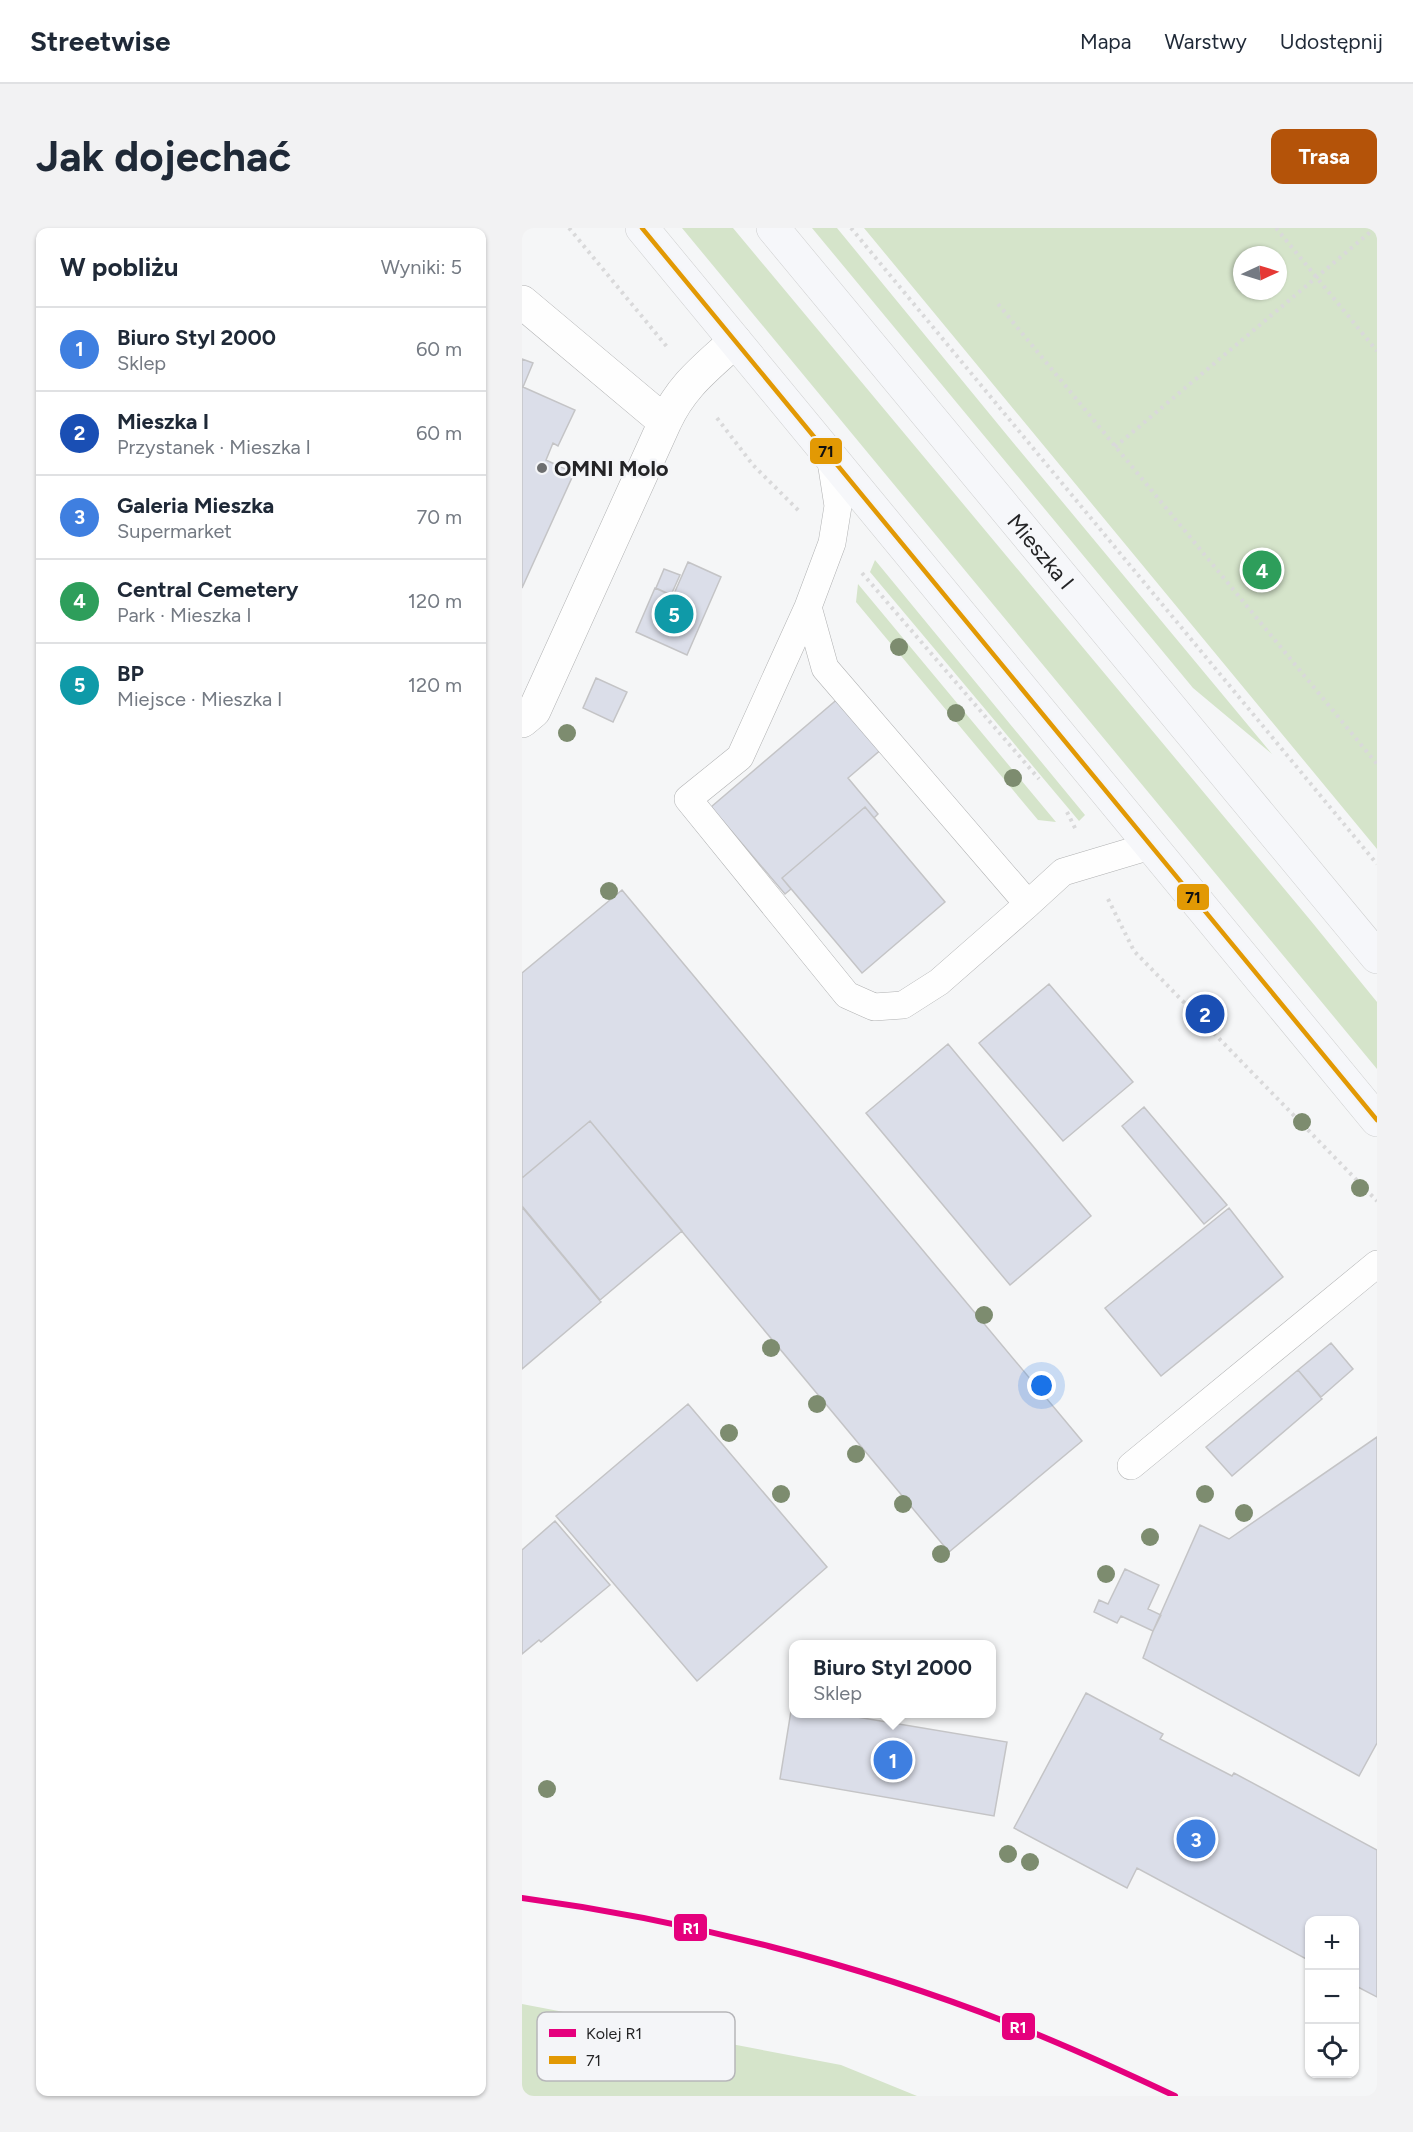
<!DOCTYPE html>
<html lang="pl">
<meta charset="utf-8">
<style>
body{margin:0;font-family:Figtree,sans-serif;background:#f2f2f3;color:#1f2937}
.controls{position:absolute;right:18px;bottom:18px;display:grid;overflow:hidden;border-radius:12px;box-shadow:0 2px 4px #0004}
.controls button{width:54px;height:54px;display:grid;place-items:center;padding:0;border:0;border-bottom:2px solid #e0e1e3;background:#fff;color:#1f2937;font:30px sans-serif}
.compass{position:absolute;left:711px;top:18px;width:54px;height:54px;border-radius:50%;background:#fff;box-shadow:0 2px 4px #0004;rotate:86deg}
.you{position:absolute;left:520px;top:1158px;width:21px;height:21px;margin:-15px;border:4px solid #fff;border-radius:50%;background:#1a73e8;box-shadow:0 0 0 9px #1a73e833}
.badge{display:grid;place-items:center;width:39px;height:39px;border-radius:50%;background:#b45309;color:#fff;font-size:20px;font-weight:700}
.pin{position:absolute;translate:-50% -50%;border:3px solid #fff;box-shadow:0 2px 6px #0006}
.popup{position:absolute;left:267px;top:1412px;width:207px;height:78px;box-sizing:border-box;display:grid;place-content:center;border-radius:12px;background:#fff;filter:drop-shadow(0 2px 4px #0005);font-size:20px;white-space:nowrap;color:#747a83}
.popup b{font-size:22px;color:#1f2937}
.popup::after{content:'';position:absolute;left:50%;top:100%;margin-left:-12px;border:12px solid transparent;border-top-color:#fff}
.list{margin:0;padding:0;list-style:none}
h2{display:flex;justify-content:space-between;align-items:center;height:78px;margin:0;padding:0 24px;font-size:26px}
h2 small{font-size:20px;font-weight:400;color:#747a83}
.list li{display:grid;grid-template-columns:39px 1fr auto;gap:18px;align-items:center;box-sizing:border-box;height:84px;padding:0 24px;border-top:2px solid #e0e1e3}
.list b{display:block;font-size:22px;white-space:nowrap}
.list p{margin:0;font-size:20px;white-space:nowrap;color:#747a83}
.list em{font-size:20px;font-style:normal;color:#747a83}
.icon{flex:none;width:33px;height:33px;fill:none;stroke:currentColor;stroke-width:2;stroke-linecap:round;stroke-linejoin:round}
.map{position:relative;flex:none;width:855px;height:1868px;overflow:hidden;border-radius:12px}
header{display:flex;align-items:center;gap:36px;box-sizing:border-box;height:84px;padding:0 30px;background:#fff;border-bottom:2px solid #e0e1e3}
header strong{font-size:28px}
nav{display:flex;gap:33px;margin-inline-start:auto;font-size:21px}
.intro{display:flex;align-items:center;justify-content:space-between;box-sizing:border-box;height:144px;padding:0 36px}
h1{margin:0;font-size:42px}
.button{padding:15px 27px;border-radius:12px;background:#b45309;color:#fff;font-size:21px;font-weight:700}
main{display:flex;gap:36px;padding:0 36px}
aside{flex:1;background:#fff;border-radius:12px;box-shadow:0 2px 4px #0004}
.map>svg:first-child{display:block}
.green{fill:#d5e4ca;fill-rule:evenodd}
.building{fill:#dbdee9;stroke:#c4c4c6;stroke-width:1.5}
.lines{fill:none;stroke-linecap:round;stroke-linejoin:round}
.service-casing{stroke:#b0b1b2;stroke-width:28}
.minor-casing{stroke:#b0b1b2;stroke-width:34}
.primary-casing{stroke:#cfd0d0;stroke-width:34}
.path{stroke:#d9d9da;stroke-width:4;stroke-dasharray:3 4.5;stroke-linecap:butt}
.service{stroke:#fefefe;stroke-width:27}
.minor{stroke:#fefefe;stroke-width:33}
.primary{stroke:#f6f7fa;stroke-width:33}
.bus-1-casing{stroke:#f4f5f8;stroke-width:9}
.bus-1{stroke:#e29904;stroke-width:4.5}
.rail-1-casing{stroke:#f4f5f8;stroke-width:10}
.rail-1{stroke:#e5007d;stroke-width:6}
.tree{fill:#7d8c6f}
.poi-dot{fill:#6d6e6f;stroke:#f4f5f8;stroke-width:2}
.labels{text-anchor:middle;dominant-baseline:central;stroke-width:5;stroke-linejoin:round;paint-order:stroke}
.poi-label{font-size:22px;font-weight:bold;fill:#242426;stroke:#f4f5f8;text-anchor:start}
.street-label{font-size:22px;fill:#242426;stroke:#f4f5f8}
.key{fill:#f4f5f8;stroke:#b6b6b9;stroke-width:1.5}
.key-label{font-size:16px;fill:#242426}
.line-badge{stroke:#f4f5f8;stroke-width:2}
.badge-label{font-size:16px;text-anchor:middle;font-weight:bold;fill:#fff}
.pale-badge-label{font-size:16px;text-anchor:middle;font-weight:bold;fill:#111}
</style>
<header>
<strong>Streetwise</strong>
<nav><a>Mapa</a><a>Warstwy</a><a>Udostępnij</a></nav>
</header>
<div class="intro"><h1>Jak dojechać</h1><a class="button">Trasa</a></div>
<main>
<aside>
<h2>W pobliżu<small>Wyniki: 5</small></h2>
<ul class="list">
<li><span class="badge" style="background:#3f7fe0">1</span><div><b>Biuro Styl 2000</b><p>Sklep</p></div><em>60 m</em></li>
<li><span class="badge" style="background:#1a4fb4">2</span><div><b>Mieszka I</b><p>Przystanek · Mieszka I</p></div><em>60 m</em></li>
<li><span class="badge" style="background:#3f7fe0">3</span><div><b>Galeria Mieszka</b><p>Supermarket</p></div><em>70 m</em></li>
<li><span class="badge" style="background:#2e9e5b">4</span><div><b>Central Cemetery</b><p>Park · Mieszka I</p></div><em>120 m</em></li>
<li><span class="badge" style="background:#0f9aa8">5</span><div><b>BP</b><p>Miejsce · Mieszka I</p></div><em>120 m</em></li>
</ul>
</aside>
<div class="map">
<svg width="855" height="1868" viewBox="0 0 855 1868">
<rect width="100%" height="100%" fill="#f5f6f7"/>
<path class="green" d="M160,0H211L789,693L855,774V841Z
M290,0H315L489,212L750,526L671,460Z
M342,0H855V621ZM720,27H756V63H720Z
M353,332L563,587L557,593L348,344Z
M336,356L534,594L516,592L334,374Z
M0,1776L319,1837L395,1868H0Z"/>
<path class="building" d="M0,131L11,135L1,159L53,182L36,218L31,215L24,232L52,245L0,360Z
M166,334L199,349L165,427L114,404L133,360L151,368Z
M142,341L158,347L149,367L134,360Z
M74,450L105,464L91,494L61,480Z
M332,457L375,508L326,550L356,586L352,590L343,579L260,650L269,661L263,666L189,579Z
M343,579L423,674L340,745L260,650Z
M100,662L560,1213L427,1324L68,893L0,950V745Z
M527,756L611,854L541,913L457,815Z
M426,816L569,988L488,1057L344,885Z
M622,879L705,977L682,996L600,898Z
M68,893L160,1003L78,1072L0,978V950Z
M0,979L79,1074L0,1141Z
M707,980L761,1049L639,1148L583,1080Z
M809,1115L831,1141L799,1169L776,1142Z
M776,1142L800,1171L710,1248L684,1219Z
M166,1176L305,1339L175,1453L34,1288Z
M855,1209V1515L837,1548L621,1430L631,1403L678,1297L707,1311Z
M33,1293L88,1357L19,1414L17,1412L0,1426V1322Z
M603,1341L637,1357L626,1381L639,1387L631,1403L599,1388L595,1395L572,1384L577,1372L586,1376Z
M564,1465L641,1506L638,1511L710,1548L712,1545L855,1622V1769L832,1757V1692H788V1733L615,1640L605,1660L492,1600Z
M270,1477L272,1478V1486H317L485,1514L472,1588L258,1551Z"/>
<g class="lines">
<defs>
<path id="service" d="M308,227L316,278L310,315L286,379L303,440L506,676L541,644L628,618
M286,379L218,529L166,571L325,767L352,779L381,777L417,754L506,676
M609,1238L855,1036"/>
<path id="minor" d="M0,74L143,194C160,157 184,140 213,113
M0,493L12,483L143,194"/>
<g id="primary">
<path d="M120,0L855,892"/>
<path id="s1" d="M251,0L855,729"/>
</g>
</defs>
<use href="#service" class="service-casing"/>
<use href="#minor" class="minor-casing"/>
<use href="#primary" class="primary-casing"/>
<path class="path" d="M47,0L146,120
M329,0L855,636
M754,0L855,123
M476,76L855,536
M195,190L231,237L277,283
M593,219L853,0
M340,345L517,551
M545,584L554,602
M586,671L612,723L855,973"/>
<use href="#service" class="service"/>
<use href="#minor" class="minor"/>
<use href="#primary" class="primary"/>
<defs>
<path id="bus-1" d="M120,0L855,892"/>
</defs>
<use href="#bus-1" class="bus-1-casing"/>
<use href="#bus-1" class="bus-1"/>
<defs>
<path id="rail-1" d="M0,1670C163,1692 334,1735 487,1795C543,1817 598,1842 653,1868"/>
</defs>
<use href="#rail-1" class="rail-1-casing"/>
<use href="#rail-1" class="rail-1"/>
</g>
<g class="tree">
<circle cx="377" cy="419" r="9"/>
<circle cx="434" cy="485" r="9"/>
<circle cx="45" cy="505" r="9"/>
<circle cx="491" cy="550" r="9"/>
<circle cx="87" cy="663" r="9"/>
<circle cx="780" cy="894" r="9"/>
<circle cx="838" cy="960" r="9"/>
<circle cx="462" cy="1087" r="9"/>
<circle cx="249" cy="1120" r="9"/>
<circle cx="295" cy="1176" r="9"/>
<circle cx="207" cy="1205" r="9"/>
<circle cx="334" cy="1226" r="9"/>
<circle cx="259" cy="1266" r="9"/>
<circle cx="683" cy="1266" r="9"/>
<circle cx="381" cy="1276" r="9"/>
<circle cx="722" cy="1285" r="9"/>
<circle cx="628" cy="1309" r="9"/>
<circle cx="419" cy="1326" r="9"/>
<circle cx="584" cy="1346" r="9"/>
<circle cx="25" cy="1561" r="9"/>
<circle cx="486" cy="1626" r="9"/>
<circle cx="508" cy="1634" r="9"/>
</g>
<circle class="poi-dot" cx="20" cy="240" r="6"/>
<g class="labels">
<g class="poi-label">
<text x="32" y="240">OMNI Molo</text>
</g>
<g class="street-label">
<text stroke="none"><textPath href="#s1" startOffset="420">Mieszka I</textPath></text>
</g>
</g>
<rect x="15" y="1784" width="198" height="69" rx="9" class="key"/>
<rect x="27" y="1801" width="27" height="8" fill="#e5007d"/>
<rect x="27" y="1828" width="27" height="8" fill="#e29904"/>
<g class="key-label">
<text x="64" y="1811">Kolej R1</text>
<text x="64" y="1838">71</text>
</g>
<g class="line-badge">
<rect x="287" y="209" width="34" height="28" rx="6" fill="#e29904"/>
<rect x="654" y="655" width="34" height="28" rx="6" fill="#e29904"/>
<rect x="151" y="1685" width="35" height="29" rx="6" fill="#e5007d"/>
<rect x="479" y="1784" width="35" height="29" rx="6" fill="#e5007d"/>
</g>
<g class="badge-label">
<text x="169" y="1706">R1</text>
<text x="496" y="1805">R1</text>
</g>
<g class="pale-badge-label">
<text x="304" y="229">71</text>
<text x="671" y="675">71</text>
</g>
</svg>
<div class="controls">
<button>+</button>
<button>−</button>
<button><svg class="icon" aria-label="locate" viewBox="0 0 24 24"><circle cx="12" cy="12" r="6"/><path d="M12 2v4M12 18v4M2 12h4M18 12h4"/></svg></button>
</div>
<svg class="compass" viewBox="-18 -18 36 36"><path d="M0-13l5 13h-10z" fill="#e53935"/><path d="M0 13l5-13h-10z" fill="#747a83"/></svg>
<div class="you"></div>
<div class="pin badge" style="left:371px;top:1532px;background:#3f7fe0">1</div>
<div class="popup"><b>Biuro Styl 2000</b>Sklep</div>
<div class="pin badge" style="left:683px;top:786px;background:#1a4fb4">2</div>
<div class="pin badge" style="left:674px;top:1611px;background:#3f7fe0">3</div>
<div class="pin badge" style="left:740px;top:342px;background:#2e9e5b">4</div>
<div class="pin badge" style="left:152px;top:386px;background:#0f9aa8">5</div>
</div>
</main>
